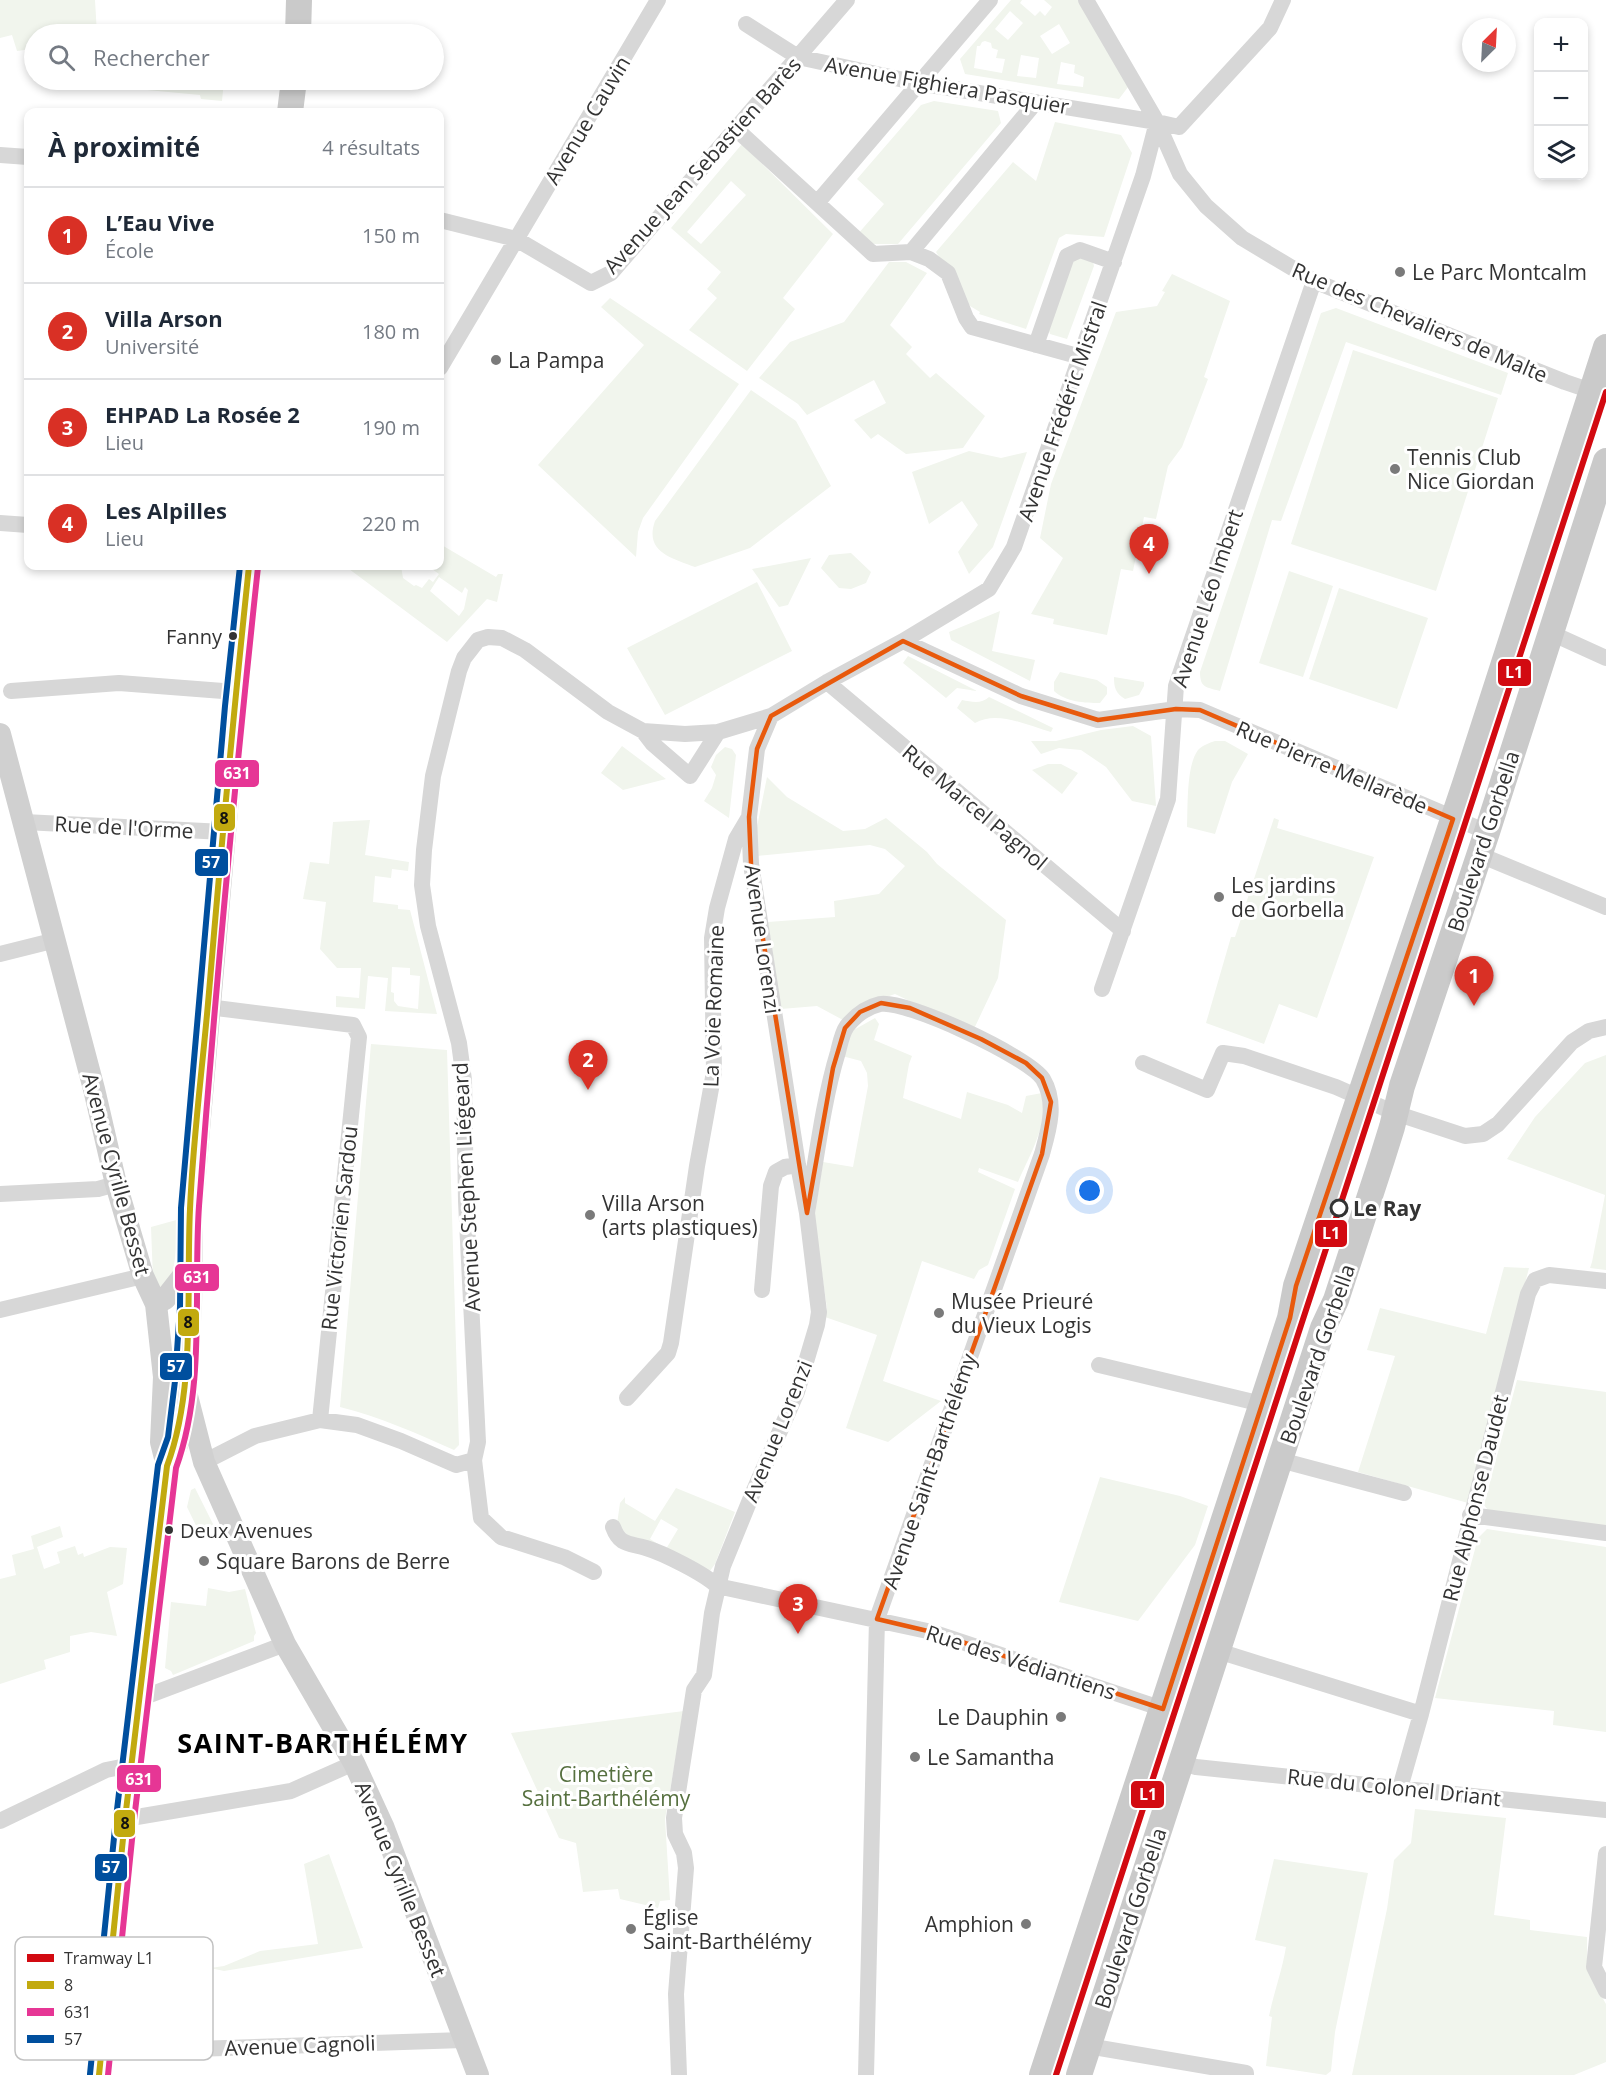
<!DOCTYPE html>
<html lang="fr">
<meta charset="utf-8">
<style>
body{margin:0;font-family:"Open Sans",sans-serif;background:#f2f2f3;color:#1f2937}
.controls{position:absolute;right:18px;top:18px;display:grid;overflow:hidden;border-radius:12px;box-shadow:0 3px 9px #0003}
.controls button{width:54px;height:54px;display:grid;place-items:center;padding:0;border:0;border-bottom:2px solid #e0e1e3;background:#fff;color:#1f2937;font:30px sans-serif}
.compass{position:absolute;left:1462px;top:18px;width:54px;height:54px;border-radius:50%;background:#fff;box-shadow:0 3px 9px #0003;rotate:24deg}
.you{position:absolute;left:1090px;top:1191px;width:21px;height:21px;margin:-15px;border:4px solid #fff;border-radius:50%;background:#1a73e8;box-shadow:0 0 0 9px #1a73e833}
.badge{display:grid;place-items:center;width:39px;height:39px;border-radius:50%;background:#d93025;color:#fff;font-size:20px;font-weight:700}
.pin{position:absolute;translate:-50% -50px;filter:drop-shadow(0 2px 3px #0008)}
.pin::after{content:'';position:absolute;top:32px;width:21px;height:18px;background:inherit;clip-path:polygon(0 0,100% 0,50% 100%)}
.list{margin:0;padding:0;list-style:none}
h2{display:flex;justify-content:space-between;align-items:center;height:78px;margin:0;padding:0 24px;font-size:26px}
h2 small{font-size:20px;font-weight:400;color:#747a83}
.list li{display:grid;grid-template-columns:39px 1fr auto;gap:18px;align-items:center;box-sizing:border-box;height:96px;padding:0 24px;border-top:2px solid #e0e1e3}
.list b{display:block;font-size:22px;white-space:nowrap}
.list p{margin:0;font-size:20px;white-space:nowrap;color:#747a83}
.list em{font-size:20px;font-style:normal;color:#747a83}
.icon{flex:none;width:33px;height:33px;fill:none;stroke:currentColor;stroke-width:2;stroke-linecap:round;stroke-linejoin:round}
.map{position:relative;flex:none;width:1606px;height:2075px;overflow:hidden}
.search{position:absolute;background:#fff;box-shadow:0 3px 9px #0003;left:24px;top:24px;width:420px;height:66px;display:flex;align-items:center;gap:15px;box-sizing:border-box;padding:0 21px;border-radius:33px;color:#747a83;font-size:22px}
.panel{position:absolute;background:#fff;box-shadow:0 3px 9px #0003;left:24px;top:108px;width:420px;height:462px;border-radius:12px}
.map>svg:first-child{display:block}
.green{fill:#f1f5ed;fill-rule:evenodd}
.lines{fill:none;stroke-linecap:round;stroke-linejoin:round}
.street{stroke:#d7d7d7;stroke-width:16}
.secondary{stroke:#d0d0d0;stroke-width:22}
.primary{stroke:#cacaca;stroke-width:26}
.bus-1-casing{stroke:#fff;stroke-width:10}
.bus-2-casing{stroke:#fff;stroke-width:10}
.bus-3-casing{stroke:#fff;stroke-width:10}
.bus-1{stroke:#c2aa0f;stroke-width:6}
.bus-2{stroke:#e63695;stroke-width:6}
.bus-3{stroke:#004f9e;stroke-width:6}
.tram-1-casing{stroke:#fff;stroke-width:10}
.tram-1{stroke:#d20a11;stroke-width:6}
.marked{fill:none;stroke:#e8590c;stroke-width:4.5;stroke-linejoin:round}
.poi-dot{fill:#7a7a7a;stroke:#fff;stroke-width:2}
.bus-dot{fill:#333;stroke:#fff;stroke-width:2}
.stop-dot{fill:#fff;stroke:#333;stroke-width:3}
.labels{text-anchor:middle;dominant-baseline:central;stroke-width:6;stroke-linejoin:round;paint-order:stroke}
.bus-label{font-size:20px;fill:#333;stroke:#fff;text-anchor:end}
.street-label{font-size:21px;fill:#333;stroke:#fff}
.poi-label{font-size:21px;fill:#333;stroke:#fff;text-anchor:start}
.stop-label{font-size:21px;font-weight:bold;fill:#333;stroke:#fff;text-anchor:start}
.park-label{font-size:21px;fill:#56703f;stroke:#fff}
.district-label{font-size:27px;font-weight:bold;letter-spacing:1.5px;fill:#000;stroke:#fff}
.key{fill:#fff;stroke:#c2c2c2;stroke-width:1.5}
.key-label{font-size:16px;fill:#333}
.line-badge{stroke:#fff;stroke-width:2}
.badge-label{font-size:16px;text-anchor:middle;font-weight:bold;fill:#fff}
.pale-badge-label{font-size:16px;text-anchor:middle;font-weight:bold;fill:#111}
</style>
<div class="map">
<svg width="1606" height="2075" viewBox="0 0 1606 2075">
<rect width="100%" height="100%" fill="#fff"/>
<path class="green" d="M0,0H95L97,34H34V79H32L30,69L33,68L30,58H27L25,50L17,51L12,35L0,38Z
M1011,0H1022L1020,3L1035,16L1040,11L1045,16L1052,7L1044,0H1078L1128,87L1119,99L965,74L960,59ZM1010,11L1023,23L1008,40L995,29ZM1059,24L1070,43L1052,54L1040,36ZM985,41L991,43L992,48L998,50L996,58L1005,59L1002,73L974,68L977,46H980L982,42ZM1021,55L1039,58L1036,78L1017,76ZM1061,62L1075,65L1074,73L1084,77L1083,87L1057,84Z
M41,80H224L222,101L201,99L200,95Z
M934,101L998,111L1001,123L898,244H867L857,235L884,204L857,179L921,105Z
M1055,122L1121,135L1132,153L1104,237L1066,234L1059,238L1026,329L979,314L980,312L970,306L936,252L1013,162L1036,181Z
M742,144L833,234L783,298L795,309L747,371L689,330L717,298L707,289L721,272L671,228ZM731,181L746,195L701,244L687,232Z
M1079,257L1093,262L1094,266L1067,339L1050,334L1048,328L1073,259Z
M889,262H906L927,273L890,325L912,347L906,354L930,378L936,373L985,416L963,448L906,454L878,434L871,439L854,420L886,403L874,380L807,415L798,404L759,378L790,342L844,322Z
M1172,274L1230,301L1204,377L1208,379L1182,447L1168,466L1156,519L1144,517L1133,571L1121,569L1107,635L1053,624L1054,619L1031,614L1063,558L1040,538L1051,484L1116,312L1157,306L1165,292L1162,291Z
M610,298L739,384L643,518L638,532L636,557L538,465L644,345L601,307Z
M1336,308L1508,373L1501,395L1346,342L1281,521L1272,520L1220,691C1206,687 1200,688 1200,672L1321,313Z
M1353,350L1498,398L1436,591L1291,544Z
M751,390L796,421L831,486L750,548L695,567C672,558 644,552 655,521Z
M969,451L1001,458L1027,452L993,547L969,574L958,552L978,525L962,501L929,524L912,472Z
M440,544L496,577L498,574H503L497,602L487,599L447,642L349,569L351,566H401L403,578L414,586L416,585L422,588L429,579L433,582L439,574L432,569L434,566H440ZM439,577L462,593L465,587L468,590L464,609L459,616L430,591Z
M851,553L871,572L866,583L851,589L839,588L821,568L829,555Z
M811,558L788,605L779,607L752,569Z
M1289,571L1333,586L1303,677L1259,663Z
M757,582L792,651L665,715L627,648Z
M1339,588L1428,618L1397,709L1309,679Z
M1000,611L992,651L1035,660L1030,681L951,640L949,632Z
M908,656L977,691L957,688L946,698L903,663Z
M1060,672L1097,680L1107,687V694L1100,703C1085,703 1066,702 1054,691V682Z
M1114,677L1144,682V686L1139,695L1125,699C1115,693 1114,687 1114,677Z
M989,697L1053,728L1051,732C1028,726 998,710 975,723L957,708L962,700C972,702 982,704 989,697Z
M1133,726L1151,736L1156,806L1132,801L1106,767L1081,750L1059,748L1041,754L1031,741H1056L1101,730Z
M1215,741H1225L1248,754L1232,782L1215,834L1187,827C1188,807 1186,766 1198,750C1203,745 1209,743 1215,741Z
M622,746L666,779L623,790L601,773Z
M725,747L732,749L736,755L729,818L704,801L712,788L716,775L711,767L716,755Z
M1048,764H1061L1078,773L1062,794L1032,770Z
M767,777L787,797L843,831L865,829L886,818L927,852L937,864L1006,920L998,978L973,1031L895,994L877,1000L843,1020L817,1006L781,1009L768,922L835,917L834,901L879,894L905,866L885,849L870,845L757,856L754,842Z
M1274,818L1279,820L1277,828L1374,857L1317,1018L1279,1004L1264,1044L1206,1023L1231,937H1235Z
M370,820L365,855L409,862L408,871L392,869L391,878L375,876L373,902L398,905V909L410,910L437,1014L385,1011L388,978L368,976L365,1009L336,1007V996L359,998L361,968H337L320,949L326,902L303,899L310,862L329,864L333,822ZM392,967L410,968V975L420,976L418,1009L398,1006L394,1001V993L391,992Z
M875,1018L879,1024L874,1040L912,1056L909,1064L903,1098L961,1119L967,1092L1008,1105L1022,1113L1026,1096L1042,1093C1049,1124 1030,1154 1018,1182L979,1168L978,1172L1015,1189L988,1265L979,1270L974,1279L922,1261L883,1381L941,1401L888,1442L846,1428L877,1335L825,1317L827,1308L814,1220L823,1162L853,1167L868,1086L867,1073L861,1061L842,1056L852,1031Z
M371,1044L447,1050L459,1445L454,1450C416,1433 380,1417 340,1407Z
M1606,1055V1270L1590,1268L1592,1262L1605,1195L1507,1159L1535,1117L1585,1063Z
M180,1219L172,1281L164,1291L153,1279L151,1227Z
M1504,1267L1529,1268L1468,1503L1358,1472L1395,1356L1367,1350L1380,1308L1486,1334Z
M1517,1380L1606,1392V1529L1491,1514L1484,1505Z
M1100,1477L1180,1496L1208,1506L1195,1545L1138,1621L1059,1602Z
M195,1488L218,1534L215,1539L202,1538L187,1507L191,1490Z
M676,1488L735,1512L715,1564L710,1571L635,1543L617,1524L620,1503L625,1497V1503L655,1521ZM661,1519L678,1529L666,1549L650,1539Z
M60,1526L63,1537L37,1547L44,1569L60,1563L57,1552L75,1546L78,1555L83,1553L84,1557L110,1547L127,1548L123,1584L107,1592L117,1636L91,1632L70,1636V1652L44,1660L46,1669L0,1684V1579L16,1575L12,1555L34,1549L31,1536Z
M1487,1529L1606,1547V1732L1553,1725L1554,1711L1435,1698L1478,1538Z
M208,1588L229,1592L245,1589L256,1633L254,1636V1641L173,1675L171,1671L165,1668L171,1602L206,1606Z
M684,1711L665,1819L670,1900L660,1901L658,1908L620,1899L618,1889L583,1892L576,1843L559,1838L511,1733Z
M1415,1809L1506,1818L1494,1915L1530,1920V1930L1587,1937V1963L1596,1987L1606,2004V2062L1574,2075H1352L1387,1909L1394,1860L1411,1843Z
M329,1854L363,1948L224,1971L210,1968L224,1966L260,1951L318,1944L304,1864Z
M1274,1859L1368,1873L1335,2032L1331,2071L1326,2075L1266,2066L1272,2017L1269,2016C1274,1992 1282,1971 1286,1947L1255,1940Z"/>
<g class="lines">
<path class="street" d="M1086,0L1157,122L1180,174L1206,206L1242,238L1314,281L1565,382L1606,396
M746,24L798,57L918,83L1157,122L1179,127L1270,28L1283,0
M736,129L873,254L911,252L929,259L948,273L966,318L972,327L1081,357
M0,155L28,157
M817,203L990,0
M440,220L516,239L591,283L611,273L847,0
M911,252L1036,102
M1036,345L1067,256L1080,250L1114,262
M440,368L658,0
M0,523L28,525
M1551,633L1606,658
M903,641L1021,696L1098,720L1176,709L1200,710L1487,832
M827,682L1123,931
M11,691L119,683L236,692
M643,731L653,744L690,776L718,732
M24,822L224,832
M1480,855L1606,907
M0,954L56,940
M1102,989L1168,799L1176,686L1314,281
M208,1007L353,1025L359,1037L320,1420
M1143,1063L1207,1090L1223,1053L1244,1056L1336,1087L1395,1113L1465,1136L1483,1134L1498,1124L1572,1042L1589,1031L1606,1027
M0,1194L98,1189L116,1184
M807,1213C816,1161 823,1101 838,1052C840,1044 842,1033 847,1026C855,1016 867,1007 880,1004C905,999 1029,1057 1043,1079C1057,1103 1049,1129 1042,1154L877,1619L866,2075
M762,1290L771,1186L776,1172L785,1167L798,1165
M0,1310L143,1276
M1099,1365L1262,1404
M627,1398L668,1353L671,1343L697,1166L714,1072L712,938L717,908L736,839L749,817
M474,1460L481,1518L501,1537L564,1557L594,1572
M1280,1460L1404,1493
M204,1462L255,1436L320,1420L357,1425L401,1441L456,1465L474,1460L478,1442L466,1201L464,1080L459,1043L428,926L422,885L424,850L433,776L459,671L464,658L478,640L488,637L502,638L525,650L608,712L643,731L685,734L718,732L771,716L827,682L903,641L989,589L1014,547L1143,176L1157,122
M1470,1515L1606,1533
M613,1527C620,1546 629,1543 646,1548C663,1553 705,1574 717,1586
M717,1586L932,1632L1163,1709
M1218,1651L1421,1714
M139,1699L285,1644
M1182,1763L1196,1767L1606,1810
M1400,1788L1421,1714L1528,1294L1535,1280L1549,1275L1606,1281
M125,1819L291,1791L354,1763
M0,1821L106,1770L131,1765
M1606,1854L1594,1967L1606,1991
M1088,2046L1246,2073V2075
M102,2052L463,2040
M679,2075L676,1994L686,1868L684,1853L675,1834L674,1818L694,1690L704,1675L712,1613L723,1566L752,1495L797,1392L817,1325L819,1312L807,1213L798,1165L751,864L749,817L757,749L771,716"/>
<path class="secondary" d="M0,734L94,1089L116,1184L143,1276L156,1304L164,1377L161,1442L167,1466
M156,1304L165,1299L190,1267
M185,1388L204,1462L285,1644L354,1763L383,1826L478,2075"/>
<path class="primary" d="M298,34L299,0
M290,112L294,80
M99,2075L125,1819L158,1541L167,1466L177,1439L184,1382L189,1307L190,1209L234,707L249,566
M1042,2075L1290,1318L1296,1286L1465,784L1606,347
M1079,2075L1323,1328L1336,1300L1382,1159L1392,1127L1402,1086L1487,832L1606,461"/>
<defs>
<path id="bus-1" d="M99,2075L125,1819L167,1466C196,1388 186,1292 190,1209C193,1137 203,1064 209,992C221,850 234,708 249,566"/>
<path id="bus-2" d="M108,2075L134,1820L176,1468C206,1385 193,1293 199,1206C215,993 235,780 258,567"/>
<path id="bus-3" d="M90,2074L116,1818L158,1465L168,1437L175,1381L180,1307L181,1208L225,706L240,566"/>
</defs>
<use href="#bus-1" class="bus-1-casing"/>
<use href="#bus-2" class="bus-2-casing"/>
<use href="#bus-3" class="bus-3-casing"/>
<use href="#bus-1" class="bus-1"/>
<use href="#bus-2" class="bus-2"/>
<use href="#bus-3" class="bus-3"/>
<defs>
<path id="tram-1" d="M1056,2075L1606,392"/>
</defs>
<use href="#tram-1" class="tram-1-casing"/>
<use href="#tram-1" class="tram-1"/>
</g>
<path class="marked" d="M903,641L1021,696L1098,720L1176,709L1200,710L1453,819L1296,1286L1290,1318L1163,1709L932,1632L877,1619L1042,1154L1051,1102L1042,1078L1026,1063L981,1039L910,1008L881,1003L860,1012L845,1028L833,1068L807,1213L751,864L749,817L757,749L771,716Z"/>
<g class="poi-dot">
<circle cx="1400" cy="272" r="6"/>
<circle cx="496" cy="360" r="6"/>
<circle cx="1395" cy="469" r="6"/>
<circle cx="1219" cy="897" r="6"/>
<circle cx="590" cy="1215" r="6"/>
<circle cx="939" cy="1313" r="6"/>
<circle cx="204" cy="1561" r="6"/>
<circle cx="1061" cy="1717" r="6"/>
<circle cx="915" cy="1757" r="6"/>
<circle cx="1026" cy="1924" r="6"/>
<circle cx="631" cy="1929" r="6"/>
</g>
<g class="bus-dot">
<circle cx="233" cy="636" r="5"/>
<circle cx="169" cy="1530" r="5"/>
</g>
<circle class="stop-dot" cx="1339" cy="1208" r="8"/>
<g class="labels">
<g class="bus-label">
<text x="222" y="636">Fanny</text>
<text x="180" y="1530" text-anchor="start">Deux Avenues</text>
</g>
<g class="street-label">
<text transform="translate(947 85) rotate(10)">Avenue Fighiera Pasquier</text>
<text transform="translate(587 120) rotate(-59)">Avenue Cauvin</text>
<text transform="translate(702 165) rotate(-48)">Avenue Jean Sebastien Barès</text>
<text transform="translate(1420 322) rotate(23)">Rue des Chevaliers de Malte</text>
<text transform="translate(1062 411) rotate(-71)">Avenue Frédéric Mistral</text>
<text transform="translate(1207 598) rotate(-72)">Avenue Léo Imbert</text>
<text transform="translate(1332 767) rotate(23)">Rue Pierre Mellarède</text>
<text transform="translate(975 807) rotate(40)">Rue Marcel Pagnol</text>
<text transform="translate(124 827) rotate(3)">Rue de l'Orme</text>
<text transform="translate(1483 841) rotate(-72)">Boulevard Gorbella</text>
<text transform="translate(763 939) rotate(82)">Avenue Lorenzi</text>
<text transform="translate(713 1006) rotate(-88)">La Voie Romaine</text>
<text transform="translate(117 1174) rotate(75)">Avenue Cyrille Besset</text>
<text transform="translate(466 1187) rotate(-93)">Avenue Stephen Liégeard</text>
<text transform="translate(339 1228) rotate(-84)">Rue Victorien Sardou</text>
<text transform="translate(1317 1354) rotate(-71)">Boulevard Gorbella</text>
<text transform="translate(777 1431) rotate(-68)">Avenue Lorenzi</text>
<text transform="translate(929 1471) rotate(-71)">Avenue Saint-Barthélémy</text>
<text transform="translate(1475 1498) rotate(-76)">Rue Alphonse Daudet</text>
<text transform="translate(1021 1662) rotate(18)">Rue des Védiantiens</text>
<text transform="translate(1394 1787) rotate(6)">Rue du Colonel Driant</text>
<text transform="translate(401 1879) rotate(68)">Avenue Cyrille Besset</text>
<text transform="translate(1130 1918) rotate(-72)">Boulevard Gorbella</text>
<text transform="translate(300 2045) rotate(-2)">Avenue Cagnoli</text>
</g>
<g class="poi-label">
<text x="1412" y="272">Le Parc Montcalm</text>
<text x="508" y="360">La Pampa</text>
<text x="1407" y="457">Tennis Club<tspan x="1407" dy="24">Nice Giordan</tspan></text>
<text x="1231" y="885">Les jardins<tspan x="1231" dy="24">de Gorbella</tspan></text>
<text x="602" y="1203">Villa Arson<tspan x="602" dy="24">(arts plastiques)</tspan></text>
<text x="951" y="1301">Musée Prieuré<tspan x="951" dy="24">du Vieux Logis</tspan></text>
<text x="216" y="1561">Square Barons de Berre</text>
<text x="1049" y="1717" text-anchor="end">Le Dauphin</text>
<text x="927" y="1757">Le Samantha</text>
<text x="643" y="1917">Église<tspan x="643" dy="24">Saint-Barthélémy</tspan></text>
<text x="1014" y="1924" text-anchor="end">Amphion</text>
</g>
<g class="stop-label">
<text x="1353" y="1208">Le Ray</text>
</g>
<g class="park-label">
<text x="606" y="1774">Cimetière<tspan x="606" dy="24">Saint-Barthélémy</tspan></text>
</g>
<g class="district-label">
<text x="323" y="1742">SAINT-BARTHÉLÉMY</text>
</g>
</g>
<rect x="15" y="1937" width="198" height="123" rx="9" class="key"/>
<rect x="27" y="1954" width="27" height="8" fill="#d20a11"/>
<rect x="27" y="1981" width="27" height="8" fill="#c2aa0f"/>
<rect x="27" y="2008" width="27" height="8" fill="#e63695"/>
<rect x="27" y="2035" width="27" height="8" fill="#004f9e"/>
<g class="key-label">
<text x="64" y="1964">Tramway L1</text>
<text x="64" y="1991">8</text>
<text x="64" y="2018">631</text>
<text x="64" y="2045">57</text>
</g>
<g class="line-badge">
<rect x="1497" y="658" width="35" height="29" rx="6" fill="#d20a11"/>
<rect x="214" y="759" width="46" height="29" rx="6" fill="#e63695"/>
<rect x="213" y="803" width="23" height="29" rx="6" fill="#c2aa0f"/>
<rect x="194" y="848" width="35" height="29" rx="6" fill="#004f9e"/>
<rect x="1314" y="1219" width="34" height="29" rx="6" fill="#d20a11"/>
<rect x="174" y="1263" width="46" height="29" rx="6" fill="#e63695"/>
<rect x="177" y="1308" width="23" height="29" rx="6" fill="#c2aa0f"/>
<rect x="159" y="1352" width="34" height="29" rx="6" fill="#004f9e"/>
<rect x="116" y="1764" width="46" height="29" rx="6" fill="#e63695"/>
<rect x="1130" y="1780" width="35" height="29" rx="6" fill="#d20a11"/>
<rect x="113" y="1809" width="23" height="29" rx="6" fill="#c2aa0f"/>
<rect x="94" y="1853" width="34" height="29" rx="6" fill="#004f9e"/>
</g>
<g class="badge-label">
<text x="1514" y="678">L1</text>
<text x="237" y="779">631</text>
<text x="211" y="868">57</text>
<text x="1331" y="1239">L1</text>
<text x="197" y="1283">631</text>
<text x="176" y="1372">57</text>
<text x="139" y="1785">631</text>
<text x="1148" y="1800">L1</text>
<text x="111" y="1873">57</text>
</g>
<g class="pale-badge-label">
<text x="224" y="824">8</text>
<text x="188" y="1328">8</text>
<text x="125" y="1829">8</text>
</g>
</svg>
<div class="controls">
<button>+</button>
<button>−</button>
<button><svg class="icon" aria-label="layers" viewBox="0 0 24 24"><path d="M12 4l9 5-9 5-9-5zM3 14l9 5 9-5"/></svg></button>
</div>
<svg class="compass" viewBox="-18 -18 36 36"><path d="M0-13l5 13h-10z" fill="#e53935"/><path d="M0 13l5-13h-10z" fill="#747a83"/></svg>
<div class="you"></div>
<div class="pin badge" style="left:1474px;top:1006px">1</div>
<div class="pin badge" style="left:588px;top:1090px">2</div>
<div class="pin badge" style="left:798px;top:1634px">3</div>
<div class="pin badge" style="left:1149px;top:574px">4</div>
<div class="search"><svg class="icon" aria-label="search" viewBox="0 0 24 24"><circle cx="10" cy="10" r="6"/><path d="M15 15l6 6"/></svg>Rechercher</div>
<section class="panel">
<h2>À proximité<small>4 résultats</small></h2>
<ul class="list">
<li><span class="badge">1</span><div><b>L’Eau Vive</b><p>École</p></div><em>150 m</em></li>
<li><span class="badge">2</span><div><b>Villa Arson</b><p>Université</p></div><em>180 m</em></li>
<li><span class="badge">3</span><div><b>EHPAD La Rosée 2</b><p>Lieu</p></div><em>190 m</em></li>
<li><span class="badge">4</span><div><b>Les Alpilles</b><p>Lieu</p></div><em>220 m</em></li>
</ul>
</section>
</div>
